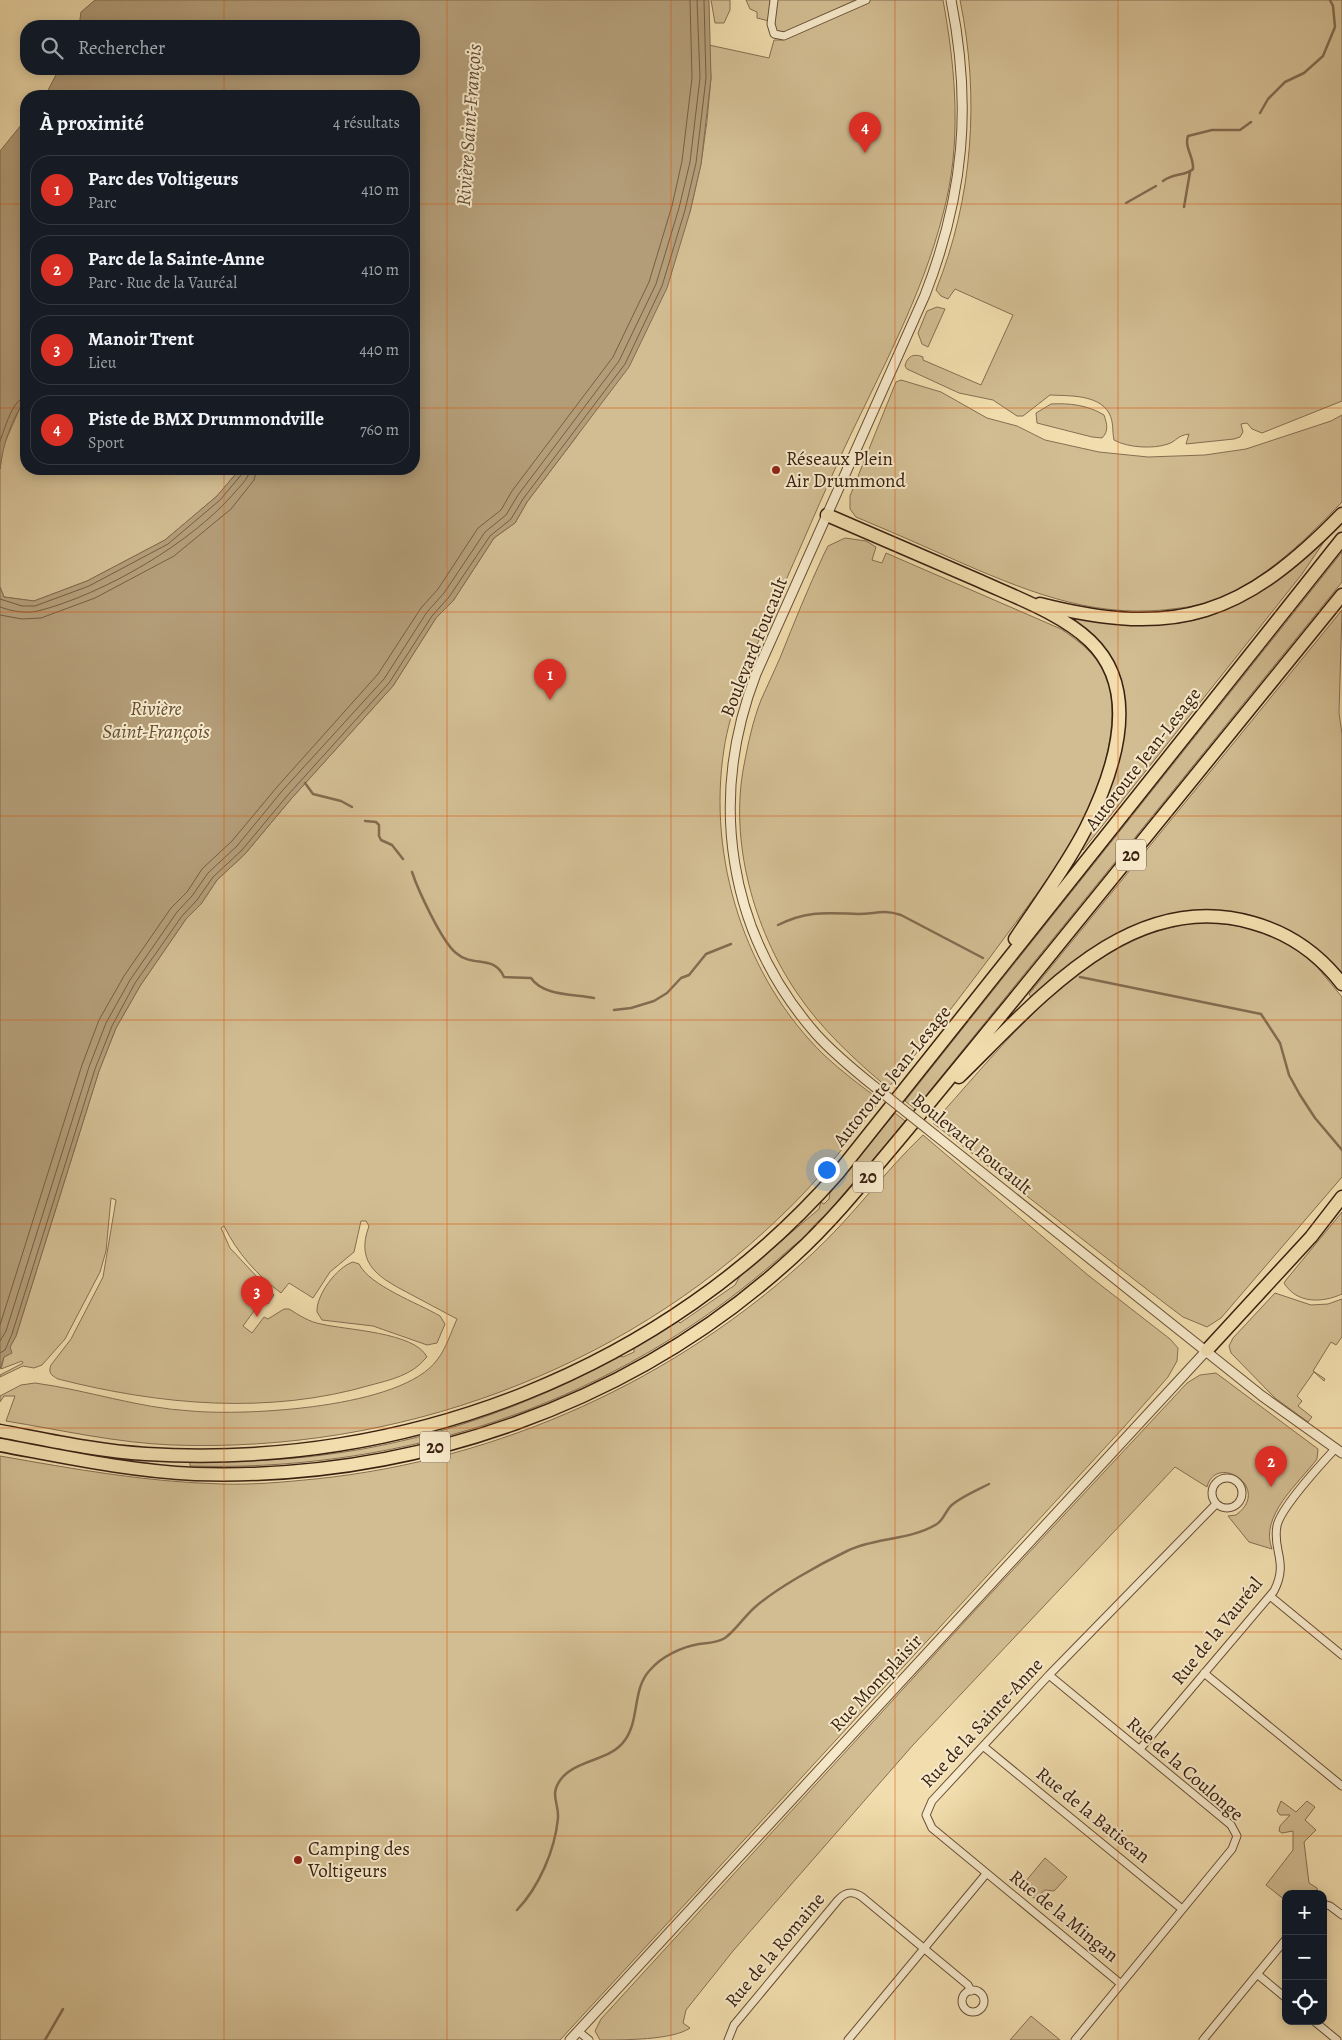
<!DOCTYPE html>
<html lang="fr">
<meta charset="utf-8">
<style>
body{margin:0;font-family:Alegreya,serif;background:#20242c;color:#f1f3f6}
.controls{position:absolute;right:15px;bottom:15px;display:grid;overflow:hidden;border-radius:10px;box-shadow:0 2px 12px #0003}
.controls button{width:45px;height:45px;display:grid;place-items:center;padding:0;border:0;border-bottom:1px solid #363941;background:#171b24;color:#f1f3f6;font:25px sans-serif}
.you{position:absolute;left:826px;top:1169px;width:18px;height:18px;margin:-12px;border:4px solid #fff;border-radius:50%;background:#1a73e8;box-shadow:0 0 0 8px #1a73e833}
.badge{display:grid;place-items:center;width:32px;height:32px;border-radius:50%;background:#d93025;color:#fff;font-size:16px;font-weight:700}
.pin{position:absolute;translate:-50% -41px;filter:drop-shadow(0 1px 2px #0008)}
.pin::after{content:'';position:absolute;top:26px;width:18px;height:15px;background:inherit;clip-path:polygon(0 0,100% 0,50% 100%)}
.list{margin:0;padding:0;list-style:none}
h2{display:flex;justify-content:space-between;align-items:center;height:65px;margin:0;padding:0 20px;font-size:21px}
h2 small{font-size:16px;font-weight:400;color:#9ea1a6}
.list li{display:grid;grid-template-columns:32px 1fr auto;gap:15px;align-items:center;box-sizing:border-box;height:70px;margin:0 10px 10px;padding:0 10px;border:1px solid #363941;border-radius:20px}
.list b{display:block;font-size:19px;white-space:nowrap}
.list p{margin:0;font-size:16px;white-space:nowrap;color:#9ea1a6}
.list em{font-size:16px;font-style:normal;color:#9ea1a6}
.icon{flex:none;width:28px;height:28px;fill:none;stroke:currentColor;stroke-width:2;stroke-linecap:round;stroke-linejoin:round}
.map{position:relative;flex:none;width:1342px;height:2040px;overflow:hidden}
.search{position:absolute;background:#171b24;box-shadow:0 2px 12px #0003;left:20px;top:20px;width:400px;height:55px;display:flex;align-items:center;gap:12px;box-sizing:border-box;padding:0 18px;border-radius:20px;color:#9ea1a6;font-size:19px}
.panel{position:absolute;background:#171b24;box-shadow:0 2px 12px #0003;left:20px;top:90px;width:400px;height:385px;border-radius:20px}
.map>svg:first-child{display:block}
.green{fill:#d2bd92;stroke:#866e52}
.water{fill:#b39d78;stroke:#836b4f}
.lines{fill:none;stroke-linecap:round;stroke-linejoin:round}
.shore{stroke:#765e44;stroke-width:1}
.stream{stroke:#836b4f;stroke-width:2.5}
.minor-casing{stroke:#684f38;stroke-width:9}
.tertiary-casing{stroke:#684f38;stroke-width:11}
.motorway-casing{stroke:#3a2011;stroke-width:15}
.minor{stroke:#f6e9ca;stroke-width:7}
.tertiary{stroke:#f6e9ca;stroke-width:9}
.motorway{stroke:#f1ddad;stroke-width:12}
.tertiary-bridge-casing{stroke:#684f38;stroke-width:11;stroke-linecap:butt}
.tertiary-bridge{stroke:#f6e9ca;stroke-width:9}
.grid{fill:none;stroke:#d7530c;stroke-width:1;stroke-opacity:0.55}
.poi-dot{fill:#8f2418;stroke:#f6e9ca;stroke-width:2}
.labels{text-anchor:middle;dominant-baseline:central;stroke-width:4;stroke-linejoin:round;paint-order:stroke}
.shield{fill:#f6e9ca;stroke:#725c48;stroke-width:1}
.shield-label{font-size:18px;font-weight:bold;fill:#3a2011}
.poi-label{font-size:19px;fill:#3a2011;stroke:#f6e9ca;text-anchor:start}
.street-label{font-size:19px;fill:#3a2011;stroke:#f6e9ca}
.water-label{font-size:20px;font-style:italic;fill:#644c35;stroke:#f6e9ca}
</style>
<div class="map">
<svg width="1342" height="2040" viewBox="0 0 1342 2040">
<rect width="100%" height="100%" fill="#f1ddad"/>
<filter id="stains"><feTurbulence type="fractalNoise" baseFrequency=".004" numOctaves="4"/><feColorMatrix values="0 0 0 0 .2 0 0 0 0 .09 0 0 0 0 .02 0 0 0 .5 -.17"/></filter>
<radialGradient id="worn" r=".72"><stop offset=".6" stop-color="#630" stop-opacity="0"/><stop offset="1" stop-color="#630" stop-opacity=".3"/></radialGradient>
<path class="green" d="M711,0H730V10L724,23H715Z
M746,0H772L769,21L757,18V12L750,9Z
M777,0H859L787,33L777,32L774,29Z
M871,0H943C956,71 962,144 943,214C922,297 879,374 843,451C811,521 782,592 749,662C747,672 743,681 739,691C733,710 727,729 724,749C707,858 745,978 824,1055C841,1071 861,1086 880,1100C849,1142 817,1182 780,1217C619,1372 396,1453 173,1445C117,1443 61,1430 6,1421L15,1396H4L0,1402V1396L21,1385L35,1383C87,1390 138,1408 191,1411C247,1416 402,1408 437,1360C446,1349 451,1332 457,1319C442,1311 427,1303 412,1295C382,1279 354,1266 369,1226L366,1221H361L354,1252L330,1272L313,1298L289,1283L281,1293C257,1275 238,1254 224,1226L221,1228L230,1248L274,1295L268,1304L262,1300L243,1326L252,1333L264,1317L268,1319L284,1309H289C299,1315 309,1322 321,1324C345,1330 415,1332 427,1357L425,1359C412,1375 390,1380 371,1385C269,1415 160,1405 58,1379C51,1375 48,1373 51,1365L71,1339L103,1277L116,1200L111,1198L106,1251L100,1272L65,1339L42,1365L34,1368L23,1366L0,1377V1375L23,1363L22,1361L1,1369L4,1357L16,1336L99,1071L116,1028L140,986L186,919L201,904L217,880L245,854L291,799L393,686L436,618L453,601L494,538L515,523L527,502L577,436L690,212L701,164L707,121L711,78L709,45L769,58L774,40H782Z
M960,0H1342V401L1262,433L1252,429L1247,423L1241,424L1243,432L1240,437L1234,439L1186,444L1189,434C1176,436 1177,441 1168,444C1154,449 1128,448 1114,440C1112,431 1114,422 1109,413C1098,394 1068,396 1050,395L1023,416H1017L993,400L959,393L907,369L905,366C907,356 914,353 923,357V360L981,385L1013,315L955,289L948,299L941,296L936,290C973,198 980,97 960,0Z
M937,307L945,309L928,347L922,344L918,333L927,311Z
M901,380L941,392L987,418L1017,426L1045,440L1099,452L1148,457L1205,455L1246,449L1331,421L1342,415V502C1308,537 1272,573 1227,595C1213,602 1196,606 1180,608C1100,620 1036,595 964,564C928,548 892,532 856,517L850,509V496L896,382Z
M26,399V469H240L217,496L165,540L87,581L34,601L4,597L0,587V469L3,447L19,410Z
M1051,404C1069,403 1088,405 1104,415C1107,424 1109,431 1102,438L1092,437L1037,423L1036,413Z
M1330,533L1302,574L1083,850L1080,848L1125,706C1119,658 1101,642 1063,614C1095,617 1136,625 1166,624C1232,622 1281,572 1330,533Z
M845,538L866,541L876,547L872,560L882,563L886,553L1061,629C1079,641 1097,655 1106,675C1112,687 1112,703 1112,716C1109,807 1042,886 991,956C957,1001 924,1045 888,1088C855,1060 821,1029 797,993C754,930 729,841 744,765C748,744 753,720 761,700C767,686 774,672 780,658C794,623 808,588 824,554L828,546Z
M1342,552V582L915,1109L905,1101Z
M1342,610L1339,713L1342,734V978L1265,921L1220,912H1189L1165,916L1032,999L1029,994Z
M1199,922L1226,924L1254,929L1278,939L1299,950L1318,968L1342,997V1177L1221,1318L1207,1327L1183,1317L1167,1305L933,1123C994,1056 1052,978 1137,939C1156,930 1178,926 1199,922Z
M895,1113L905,1121C881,1151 855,1180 830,1210C824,1217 815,1223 810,1230C806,1237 798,1242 792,1247C774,1263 756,1278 738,1292C582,1413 387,1472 190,1466V1462C234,1461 279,1461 323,1455C428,1442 527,1407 620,1356L623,1357L634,1352V1348L678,1321L680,1323L735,1285L740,1276L819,1209L821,1202L824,1204L829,1199L830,1193Z
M923,1135L1089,1276L1170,1339L1178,1348L1177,1361L1168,1377L1124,1427L560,2040H0V1456C74,1469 146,1482 222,1484C253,1485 284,1482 315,1479C500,1460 677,1380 813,1253C853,1216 884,1172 923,1135Z
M1342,1212V1294C1322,1303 1297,1304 1284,1283L1286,1280Z
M353,1262L359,1264C370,1286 418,1303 440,1316L445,1324L437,1343L427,1345L373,1326L322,1320L317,1312C316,1295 337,1267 353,1262Z
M1275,1293L1311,1305L1328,1304L1342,1299V1337L1336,1345L1331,1342L1313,1371L1325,1379L1324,1381L1314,1372L1297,1396L1302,1401L1298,1406L1312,1417L1308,1422L1275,1398L1231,1353L1229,1346L1233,1338Z
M1216,1373L1318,1449L1317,1459C1299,1483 1259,1516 1272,1549L1249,1542L1228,1516L1236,1515C1273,1488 1216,1452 1207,1487L1175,1467L913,1745L733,1951L686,2010L683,2023L690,2028C673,2040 624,2040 600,2040L595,2031L601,2019L969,1617L1187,1383L1200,1375Z
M1281,1801L1296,1812L1307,1801L1315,1807L1305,1820L1316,1830L1304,1842L1309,1883L1317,1888L1318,1894H1286V1901L1266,1885L1293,1850V1831L1282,1833L1279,1831L1280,1826L1290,1815H1280L1277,1811Z
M1045,1858L1067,1877L1054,1891L1045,1890L1035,1898L1029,1897L1028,1894L1017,1887V1885L1025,1882Z
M1031,2016L1060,2040H1010Z"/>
<path class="water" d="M95,0H709L711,78L701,164L690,212L667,288L629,367L527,502L515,523L494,538L453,601L436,618L393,686L291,799L245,854L217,880L201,904L186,919L140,986L116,1028L99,1071L16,1336L10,1347L12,1353L4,1357L0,1369V587L4,597L34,601L87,581L165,540L217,496L240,469H414V96H45L59,69H414V26H79L81,12Z
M26,119V399C11,420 3,444 0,469V151Z"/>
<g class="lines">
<path class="shore" d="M0,441C5,429 12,399 26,397
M0,599L22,606H35L89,586L168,544L220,500L242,474L243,469
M0,607C11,611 26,614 38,611C104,594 192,543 236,491C242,484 249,478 250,469
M0,615L22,619L41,618L95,598L174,556L231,509L254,480L257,469
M0,1325L82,1065L99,1020L124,976L171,908L187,892L202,869L232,841L277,787L378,674L421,608L438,589L478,528L501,510L512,491L613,357L649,282L672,206L682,161L692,78L690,0
M0,1341L6,1331L89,1067L106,1023L130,980L177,912L192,896L208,873L237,846L282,791L384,679L427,612L444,593L485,532L506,515L518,495L619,361L656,284L679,208L690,162L700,78L697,0
M0,1353L5,1350L12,1334L95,1069L112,1026L135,983L182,916L197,900L213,877L242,850L287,796L389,683L432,616L449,597L490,536L511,519L523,499L625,364L662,286L685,210L696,163L706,78L704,0"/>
<path class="stream" d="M1260,113L1268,99L1285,82L1304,73L1323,56L1335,27L1333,6L1330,0
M1163,181C1173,173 1186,176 1193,169C1194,157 1184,147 1188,136L1212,130H1240L1251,122
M1126,203L1156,186
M1184,207L1190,172
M305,783L313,794L341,801L352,807
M365,821L376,822L379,825V836L381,840L392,845L403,859
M412,872C418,890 442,942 456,953C473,968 494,954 504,977L531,978C543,996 574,994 594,998
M778,925C808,910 827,913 858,914C876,914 882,909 901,915L983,958
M1080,977L1261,1014L1280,1043L1289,1075L1300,1095L1315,1118L1342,1150
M614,1010L631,1008L654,1001L667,993L681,978L689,975L706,954L731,944
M517,1910C539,1887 555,1850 558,1818C559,1802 549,1795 561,1779C577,1759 611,1761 625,1740C640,1719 632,1689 650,1670C662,1656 682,1647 699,1644C707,1643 717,1643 725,1638C735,1631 744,1617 754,1608C775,1589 820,1564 847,1551C875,1537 909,1541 937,1524C944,1520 946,1509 953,1504C963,1496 977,1490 989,1484
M45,2040L63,2009"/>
<defs>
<path id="minor" d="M774,0L771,24L774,34L784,36L866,0
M1212 1493a15 15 0 1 1 30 0a15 15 0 1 1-30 0Z
M1270,1596L1342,1655
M1204,1673L1342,1786
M1049,1675L1231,1825L1237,1836L1232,1849L1075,2040
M983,1746L1182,1909
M1140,1749L1274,1591C1289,1562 1272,1550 1277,1526C1280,1509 1321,1464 1335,1449
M1323,1904L1330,1906L1342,1915
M1257,1974L1286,1998
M1121,1984L932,1828L926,1815L932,1801L1049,1675L1216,1504
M962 2001a11 11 0 1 1 22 0a11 11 0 1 1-22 0Z
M1314,2021L1337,2040
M578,2031L589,2040
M728,2040L734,2025L838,1900C846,1891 853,1891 862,1897L968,1985L971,1991
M848,2040L986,1874
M1203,2040L1286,1939"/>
<path id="tertiary" d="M875,1087C855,1071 834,1054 816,1034C727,932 708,799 756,674L925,295C964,195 972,105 951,0
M935,1135L1262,1396L1342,1453
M570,2040L1207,1350"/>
<path id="motorway" d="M827,515C878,537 929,559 980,581C1015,597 1062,614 1090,641C1142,691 1114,772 1086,828C1066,867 1039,903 1015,939
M1040,604C1177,639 1244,615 1342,514
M959,1077C1037,1001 1130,887 1253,923C1289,933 1319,954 1342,984
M1207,1350L1311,1237L1342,1197
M0,1431C48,1440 97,1451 146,1454C406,1470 666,1370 838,1173L1342,539
M0,1445C65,1457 129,1471 195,1474C412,1481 634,1404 794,1256C828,1225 857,1190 886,1155C929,1104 970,1053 1012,1002C1122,866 1232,730 1342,595"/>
</defs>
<use href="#minor" class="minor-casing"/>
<use href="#tertiary" class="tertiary-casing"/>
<use href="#motorway" class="motorway-casing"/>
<use href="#minor" class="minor"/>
<use href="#tertiary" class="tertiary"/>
<use href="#motorway" class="motorway"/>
<defs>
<path id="tertiary-bridge" d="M875,1087L935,1135"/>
</defs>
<use href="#tertiary-bridge" class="tertiary-bridge-casing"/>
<use href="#tertiary-bridge" class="tertiary-bridge"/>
</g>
<path class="grid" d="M224,0V26M447,0V2040M671,0V2040M895,0V2040M1118,0V2040M224,69V96M0,204H26M414,204H1342M0,408H26M414,408H1342M224,469V2040M0,612H1342M0,816H1342M0,1020H1342M0,1224H1342M0,1428H1342M0,1632H1342M0,1836H1342"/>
<g class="poi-dot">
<circle cx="776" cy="470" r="5"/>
<circle cx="298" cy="1860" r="5"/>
</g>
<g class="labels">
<g class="shield">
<rect x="1116" y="839.5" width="30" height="31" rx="4"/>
<rect x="853" y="1161.5" width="30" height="31" rx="4"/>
<rect x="420" y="1431.5" width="30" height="31" rx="4"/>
</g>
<g class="shield-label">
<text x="1131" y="855">20</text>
<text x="868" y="1177">20</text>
<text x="435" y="1447">20</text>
</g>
<g class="poi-label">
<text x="786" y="459">Réseaux Plein<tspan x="786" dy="22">Air Drummond</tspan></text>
<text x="308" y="1849">Camping des<tspan x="308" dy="22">Voltigeurs</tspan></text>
</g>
<g class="street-label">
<text transform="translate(754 647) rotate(-68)">Boulevard Foucault</text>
<text transform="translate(1143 759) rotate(-52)">Autoroute Jean-Lesage</text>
<text transform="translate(892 1076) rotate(-51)">Autoroute Jean-Lesage</text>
<text transform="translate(972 1144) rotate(39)">Boulevard Foucault</text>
<text transform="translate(1217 1631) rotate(-51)">Rue de la Vauréal</text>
<text transform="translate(876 1683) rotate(-47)">Rue Montplaisir</text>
<text transform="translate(982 1723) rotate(-47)">Rue de la Sainte-Anne</text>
<text transform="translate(1185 1769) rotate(41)">Rue de la Coulonge</text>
<text transform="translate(1093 1815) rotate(39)">Rue de la Batiscan</text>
<text transform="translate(1064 1916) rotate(39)">Rue de la Mingan</text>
<text transform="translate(775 1950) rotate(-50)">Rue de la Romaine</text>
</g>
<g class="water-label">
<text transform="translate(469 125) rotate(-86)">Rivière Saint-François</text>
<text x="156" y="708">Rivière<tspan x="156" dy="23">Saint-François</tspan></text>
</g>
</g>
<rect width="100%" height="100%" filter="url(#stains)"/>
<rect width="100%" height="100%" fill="url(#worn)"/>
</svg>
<div class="controls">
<button>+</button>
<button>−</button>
<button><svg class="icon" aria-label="locate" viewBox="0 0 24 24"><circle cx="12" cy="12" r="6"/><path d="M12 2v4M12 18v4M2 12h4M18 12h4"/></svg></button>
</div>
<div class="you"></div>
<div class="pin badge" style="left:550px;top:700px">1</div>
<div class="pin badge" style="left:1271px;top:1487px">2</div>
<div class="pin badge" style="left:257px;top:1317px">3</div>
<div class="pin badge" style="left:865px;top:153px">4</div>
<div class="search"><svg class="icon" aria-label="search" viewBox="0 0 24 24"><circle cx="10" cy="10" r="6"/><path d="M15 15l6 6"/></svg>Rechercher</div>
<section class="panel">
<h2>À proximité<small>4 résultats</small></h2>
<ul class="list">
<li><span class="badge">1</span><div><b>Parc des Voltigeurs</b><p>Parc</p></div><em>410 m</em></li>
<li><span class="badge">2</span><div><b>Parc de la Sainte-Anne</b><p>Parc · Rue de la Vauréal</p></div><em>410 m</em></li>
<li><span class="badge">3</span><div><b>Manoir Trent</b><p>Lieu</p></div><em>440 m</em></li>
<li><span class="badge">4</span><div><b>Piste de BMX Drummondville</b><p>Sport</p></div><em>760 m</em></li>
</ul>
</section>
</div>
